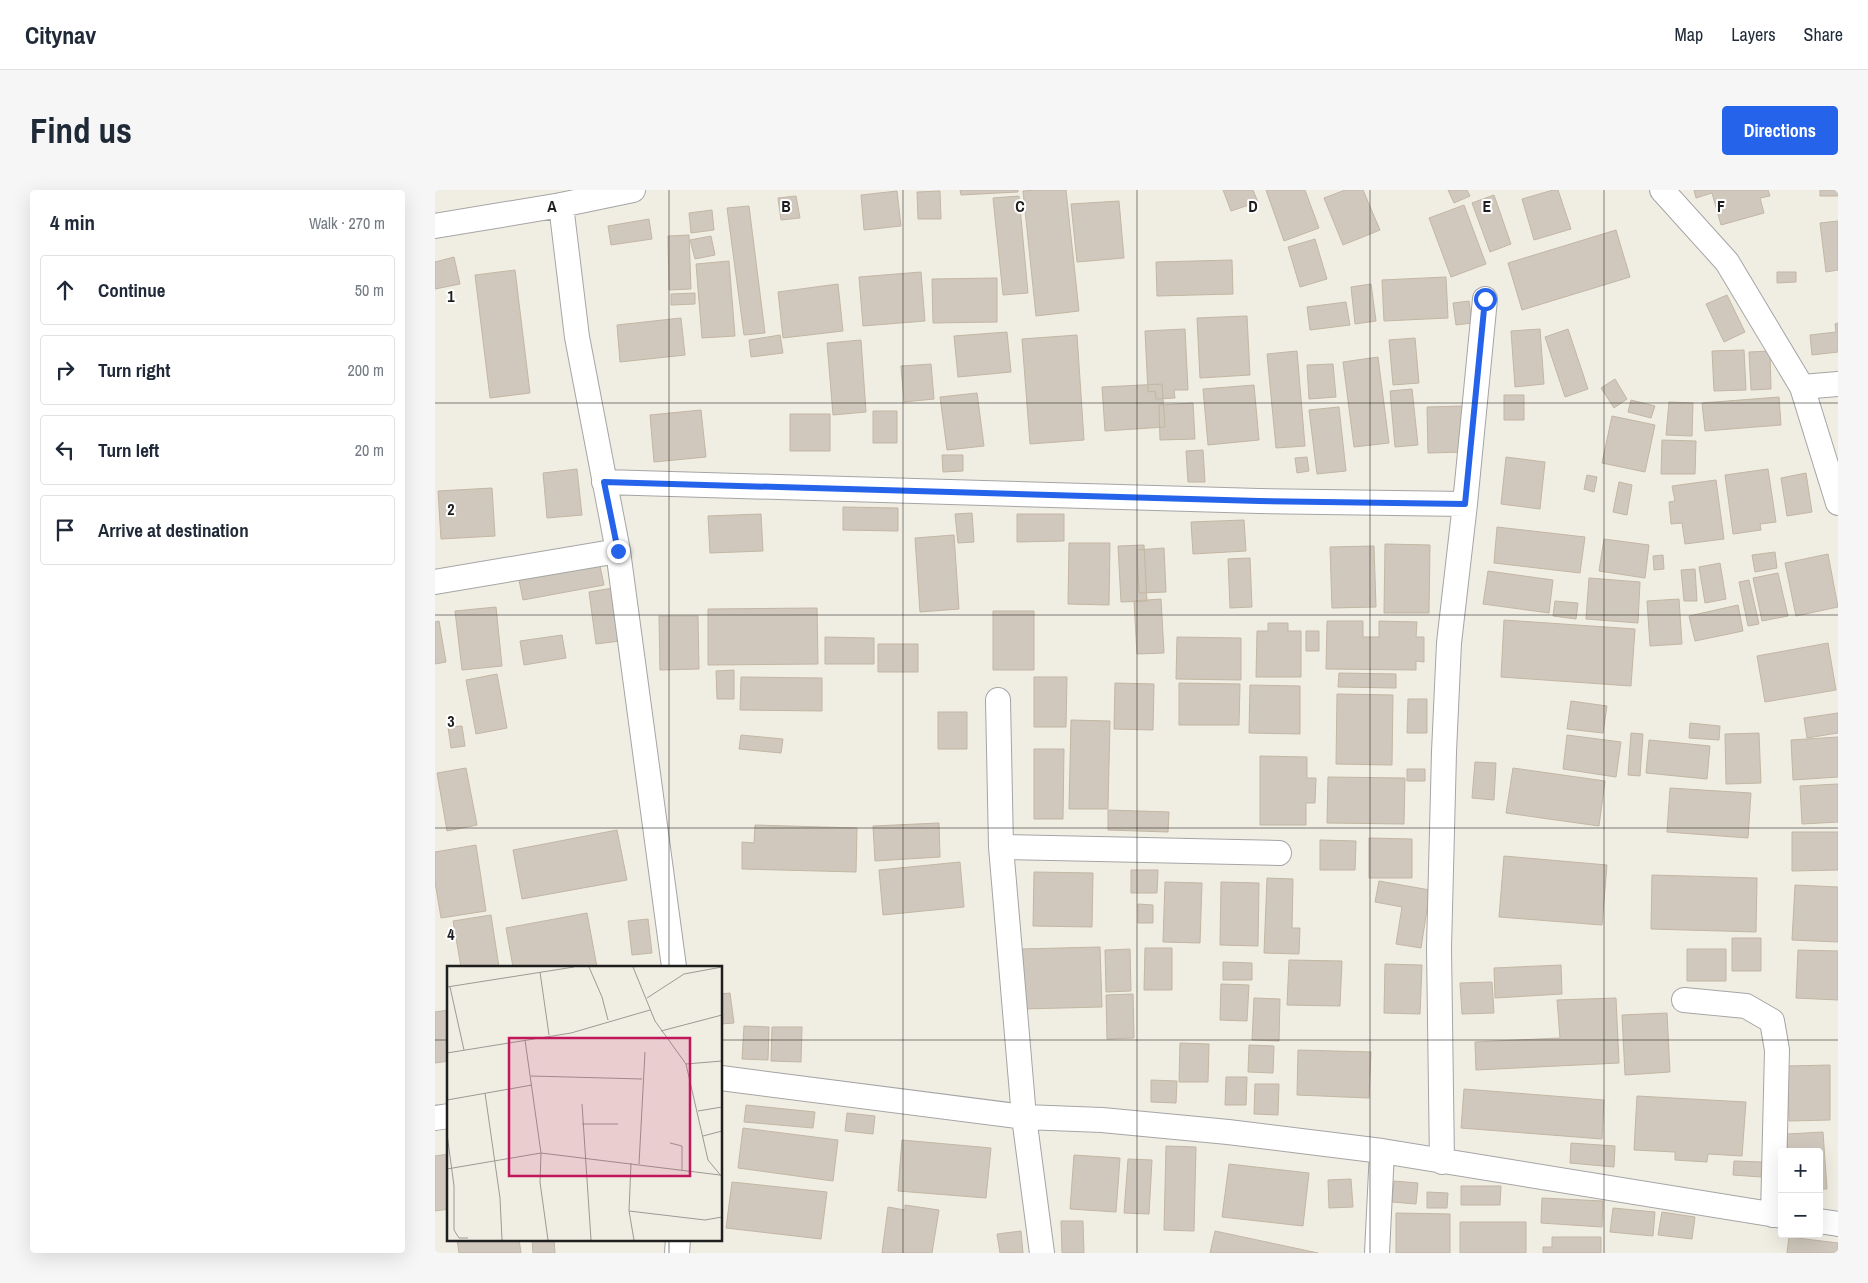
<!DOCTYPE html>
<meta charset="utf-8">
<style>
body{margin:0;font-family:"Archivo Narrow",sans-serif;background:#f6f6f7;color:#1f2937}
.controls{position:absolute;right:15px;bottom:15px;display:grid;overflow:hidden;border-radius:5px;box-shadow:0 5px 20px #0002}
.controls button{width:45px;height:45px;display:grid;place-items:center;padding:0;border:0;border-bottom:1px solid #e0e1e3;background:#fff;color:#1f2937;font:25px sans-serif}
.stop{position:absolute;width:15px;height:15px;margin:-11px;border:4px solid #2563eb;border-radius:50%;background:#fff}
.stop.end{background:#2563eb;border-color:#fff;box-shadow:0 1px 5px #0008}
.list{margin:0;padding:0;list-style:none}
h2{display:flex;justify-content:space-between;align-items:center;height:65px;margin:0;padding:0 20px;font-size:21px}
h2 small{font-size:16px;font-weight:400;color:#747a83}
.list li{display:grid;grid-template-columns:32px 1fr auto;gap:15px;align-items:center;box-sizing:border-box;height:70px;margin:0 10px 10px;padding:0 10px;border:1px solid #e0e1e3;border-radius:5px}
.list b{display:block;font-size:19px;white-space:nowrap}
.list em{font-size:16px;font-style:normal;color:#747a83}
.icon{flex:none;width:28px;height:28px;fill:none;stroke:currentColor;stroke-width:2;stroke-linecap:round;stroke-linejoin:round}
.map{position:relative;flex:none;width:1403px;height:1063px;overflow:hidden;border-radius:5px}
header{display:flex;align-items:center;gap:30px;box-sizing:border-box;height:70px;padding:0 25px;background:#fff;border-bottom:1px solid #e0e1e3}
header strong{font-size:24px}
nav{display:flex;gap:28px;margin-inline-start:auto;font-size:18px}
.intro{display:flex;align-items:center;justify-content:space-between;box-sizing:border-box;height:120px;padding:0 30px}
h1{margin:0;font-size:35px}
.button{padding:12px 22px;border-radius:5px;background:#2563eb;color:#fff;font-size:18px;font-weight:700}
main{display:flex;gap:30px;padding:0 30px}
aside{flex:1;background:#fff;border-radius:5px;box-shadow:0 5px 20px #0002}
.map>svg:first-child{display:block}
.building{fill:#d0c8bc;stroke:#c3b6a4}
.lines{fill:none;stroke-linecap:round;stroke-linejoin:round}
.street-casing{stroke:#a5a5a5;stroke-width:26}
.street{stroke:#fff;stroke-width:24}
.route{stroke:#2563eb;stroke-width:6}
.grid{fill:none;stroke:#1e1e1e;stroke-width:1;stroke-opacity:0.55}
.inset-road{fill:none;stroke:#9c9a94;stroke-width:1}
.view{fill:#c2185b;fill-opacity:0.15;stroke:#c2185b;stroke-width:2.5}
.inset-edge{fill:none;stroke:#1e1e1e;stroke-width:2.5}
.grid-label{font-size:16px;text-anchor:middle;font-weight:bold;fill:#1e1e1e;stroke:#fff;stroke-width:4;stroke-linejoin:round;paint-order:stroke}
</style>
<header>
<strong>Citynav</strong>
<nav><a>Map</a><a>Layers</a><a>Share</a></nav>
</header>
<div class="intro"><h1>Find us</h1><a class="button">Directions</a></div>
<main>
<aside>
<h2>4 min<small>Walk · 270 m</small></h2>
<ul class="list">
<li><svg class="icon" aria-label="ahead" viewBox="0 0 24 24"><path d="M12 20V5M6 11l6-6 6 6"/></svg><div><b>Continue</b></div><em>50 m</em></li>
<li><svg class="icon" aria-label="right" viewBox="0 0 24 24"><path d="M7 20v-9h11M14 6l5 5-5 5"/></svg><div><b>Turn right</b></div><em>200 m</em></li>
<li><svg class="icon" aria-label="left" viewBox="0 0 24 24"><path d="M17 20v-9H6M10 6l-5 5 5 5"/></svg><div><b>Turn left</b></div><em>20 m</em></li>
<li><svg class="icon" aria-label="arrive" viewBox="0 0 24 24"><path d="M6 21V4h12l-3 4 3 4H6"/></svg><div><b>Arrive at destination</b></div></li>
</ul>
</aside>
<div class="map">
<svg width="1403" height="1063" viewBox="0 0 1403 1063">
<rect width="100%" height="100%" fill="#f0ede3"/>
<path class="building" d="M525,0H583V2L526,5Z
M601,0H631L644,121L601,126L588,1Z
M788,0H818L823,12L796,21Z
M831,0H870L884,38L849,51Z
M910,0H928L945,40L908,55L889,8Z
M1013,0H1032L1035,6L1019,13Z
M1118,0H1123L1136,39L1099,50L1087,9Z
M1259,0H1333L1335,6L1325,8L1329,23L1286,35L1277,3L1261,8Z
M1385,0H1403V6H1385Z
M462,1L466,36L429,40L426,5Z
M505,1L506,29H483L482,2Z
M1059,5L1076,54L1055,62L1037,13Z
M361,6L365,28L346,30L343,8Z
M584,6L593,103L568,105L558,8Z
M684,11L689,68L642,72L636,14Z
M1029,15L1051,74L1016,87L994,28Z
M314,16L330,143L309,145L292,18Z
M277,20L279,40L256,43L254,23Z
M214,29L217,49L176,55L173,36Z
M1403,31V80L1391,82L1385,33Z
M1181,40L1195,87L1087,120L1073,73Z
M254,45L256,99L234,100L233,46Z
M276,46L280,65L260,69L255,50Z
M880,49L892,89L865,97L853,57Z
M19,67L25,94L0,99V72Z
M797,70L798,104L722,106L721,72Z
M294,71L300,146L267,148L261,74Z
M80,80L95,203L55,208L40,85Z
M486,82L490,131L428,136L424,87Z
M1342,82H1361V92L1342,93Z
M1011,87L1013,128L949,131L947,90Z
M562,88V132L498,133L497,89Z
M403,94L408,141L348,148L343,102Z
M936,94L941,131L920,134L916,97Z
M260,103V114L236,115V104Z
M1292,105L1310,142L1289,152L1271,114Z
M1034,111L1037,133L1021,135L1018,113Z
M911,112L915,135L875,140L872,117Z
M812,126L815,185L765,188L762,128Z
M246,128L250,165L185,172L182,135Z
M1403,133V162L1377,165L1375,145L1401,142L1400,134Z
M750,139L753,200H739L740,208L721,209L720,201L713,202L710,141Z
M1105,139L1109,194L1080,197L1076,141Z
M1133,139L1153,199L1130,207L1110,147Z
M572,142L576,182L523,187L519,146Z
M345,145L348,163L316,167L314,150Z
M642,145L649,250L595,254L587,149Z
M980,148L984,193L958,195L954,150Z
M426,150L431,222L398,225L392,153Z
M1309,160L1311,200L1279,201L1277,161Z
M862,161L870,256L841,258L832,164Z
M1335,161L1336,199L1316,200L1314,162Z
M943,167L954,253L919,257L908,172Z
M496,174L499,209L469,212L466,176Z
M898,174L901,207L874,209L872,175Z
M1180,189L1192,209L1179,218L1166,198Z
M727,194L730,237L670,241L667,197Z
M819,195L824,250L773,255L768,199Z
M977,199L983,255L960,257L955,201Z
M542,203L549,256L512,260L505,207Z
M1069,205H1089V230H1069Z
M1344,207L1346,235L1270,241L1267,213Z
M1196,210L1220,216L1216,228L1193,222Z
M1234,212L1258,213L1257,246L1231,245Z
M758,213L760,249L725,250L724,215Z
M1029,216L1030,262L993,263L992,217Z
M904,217L911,281L882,284L874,220Z
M266,220L271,267L219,272L215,225Z
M438,221H462V253H438Z
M355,224H395V261H355Z
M1177,226L1220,235L1210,282L1167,273Z
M1227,250L1261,251L1260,284H1226Z
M768,260L770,292H753L751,261Z
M507,265H528V281L508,282Z
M872,267L874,281L862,283L860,268Z
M1071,267L1110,272L1105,319L1066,314Z
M142,279L147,325L112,328L108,283Z
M1333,279L1341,332L1325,334L1326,340L1298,344L1290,285Z
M1371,283L1377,322L1352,326L1346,288Z
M1152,285L1162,287L1159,302L1149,299Z
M1281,290L1289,349L1250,354L1247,333L1236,334L1234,312L1240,311L1237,296Z
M1184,292L1197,295L1192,325L1178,322Z
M57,298L60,346L6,349L3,301Z
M408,317L463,318V341L408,340Z
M537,323L539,352L523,353L520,324Z
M326,324L328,361L275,363L273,326Z
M582,324H629V351L582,352Z
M809,330L811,361L758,364L756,332Z
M1062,337L1150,347L1145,383L1059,373Z
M519,345L524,419L485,422L480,348Z
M1169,349L1214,355L1210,388L1164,381Z
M634,353H675L674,415L633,414Z
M950,354L995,355L994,423H949Z
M709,355L712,411L686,412L683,356Z
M939,356L941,417L897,418L895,357Z
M729,358L731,402L704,403L702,360Z
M1340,362L1342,378L1320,382L1317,365Z
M1393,364L1403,417L1361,426L1350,373Z
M1228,365L1229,379L1219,380L1218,366Z
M815,368L817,417L795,418L793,369Z
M1285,373L1291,409L1270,413L1264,377Z
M165,376L169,395L88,410L84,390Z
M1260,379L1262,411H1249L1246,380Z
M1053,381L1118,390L1114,423L1048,414Z
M1343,383L1353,426L1327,431L1318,388Z
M1154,388L1205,392L1203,433L1151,429Z
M1314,390L1324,434L1313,436L1304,392Z
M178,398L185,451L161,454L154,402Z
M726,409L729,463L702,464L699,411Z
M1244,409L1247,454L1215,456L1212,411Z
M1120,411L1143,413L1141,429L1118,426Z
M1303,415L1308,441L1260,451L1254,426Z
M61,417L67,476L27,480L20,421Z
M382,418L383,474L273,475V419Z
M558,421H599V480H558Z
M224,426H263L264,479L225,480Z
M1069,430L1200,439L1196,496L1066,487Z
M4,431L11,472L0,474V432Z
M892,431H928V447H944V431L982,432L981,447H989V472L981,471V480L891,479Z
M833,433H853V441H866V487H821L822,441H833Z
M871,441H884V461H871Z
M127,445L131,468L89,475L85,451Z
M390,447L439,448V474H390Z
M742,447L806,448V490L741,489Z
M1393,453L1401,500L1330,512L1322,466Z
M443,454H483V482H443Z
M299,480V509H282L281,481Z
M904,483L961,484V498L903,497Z
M62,484L72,538L41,544L31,490Z
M306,487L387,488V521L305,520Z
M599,487H632L631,537H599Z
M680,493L719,494L718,540L679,539Z
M744,493L805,494L804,535H744Z
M815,495L865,496V544L814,543Z
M902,504L958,505L957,575L901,574Z
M973,509H992V543H972Z
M1136,511L1172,516L1168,543L1132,539Z
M503,522H532V559H503Z
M1403,523V543L1372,548L1369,528Z
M636,530L675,531L673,619H634Z
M1255,533L1285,536L1284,550L1254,548Z
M27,536L30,556L16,558L13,537Z
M1196,543L1208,544L1205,586L1193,585Z
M1324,543L1326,593L1291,594L1290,544Z
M306,545L348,549L346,563L304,559Z
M1132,545L1186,552L1181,587L1128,579Z
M1403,547V587L1358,590L1356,550Z
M1214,550L1275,556L1272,589L1211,583Z
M599,559H629L628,629H599Z
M825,566L872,567V588H881L880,613H871V635H825Z
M1040,572L1061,573L1059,610L1037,608Z
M31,578L42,635L12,641L2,583Z
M1078,578L1170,591L1164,636L1071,623Z
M972,579H990V591H972Z
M893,587L970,588L969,634L892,633Z
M1403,594V632L1367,634L1365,596Z
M1235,598L1316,603L1313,648L1232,642Z
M673,620L734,622L733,642L673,640Z
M504,633L505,667L440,671L438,636Z
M320,635L422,638L421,682L307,679V652L319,653Z
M182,640L192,690L87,709L78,660Z
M1357,642H1403V680L1357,681Z
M934,648L977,649V688H934Z
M885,650L921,651L920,680H885Z
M41,655L51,721L6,728L0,692V662Z
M1069,666L1172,675L1167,735L1064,727Z
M525,672L529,717L448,725L444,680Z
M696,680H723L722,703H696Z
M599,682L658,683L657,737L598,736Z
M1217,685L1322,688L1321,742L1216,739Z
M832,688L858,689L857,738H865L864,764L829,763Z
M944,691L995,700L986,758L961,754L967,717L940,712Z
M730,692L767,693L765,753L728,752Z
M786,692L824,693L823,756L785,755Z
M1360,695L1403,697V752L1357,750Z
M703,714L718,715V733H703Z
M152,723L162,777H78L71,738Z
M56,725L64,777H26L18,731Z
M213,729L217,763L197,765L193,731Z
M1297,748H1326V781H1297Z
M665,757L667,817L587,819L586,759Z
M710,758H737V800H709Z
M695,759L696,801L671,802L670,760Z
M1252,759H1291V791H1252Z
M1363,760L1403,761V810L1361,808Z
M854,770L907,771L905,816L852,815Z
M788,772L817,773V790H788Z
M950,774L987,775L985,824L949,823Z
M1126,775L1127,804L1060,808L1059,778Z
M1057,792L1059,823L1027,824L1025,793Z
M786,794L814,795L812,831L785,830Z
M295,803L299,833L286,834V804Z
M698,804L699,848L672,849L671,805Z
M819,808L845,809L844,851L817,850Z
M1181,808L1184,873L1041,880L1040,852L1125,848L1122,810Z
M14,820V871L0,873V822Z
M1232,823L1235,882L1190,885L1187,825Z
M309,836L334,837L333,870L307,869Z
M337,837H367L366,872L336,871Z
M745,853L774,854L773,892H744Z
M814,855L839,856L838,883L813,882Z
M863,860L936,862L934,908L862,905Z
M1395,875V930L1354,931L1353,876Z
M791,887H812L811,915H790Z
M716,890L742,891L741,913L716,912Z
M820,894H844L843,925L819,924Z
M1029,899L1169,910L1167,949L1026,938Z
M1202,906L1311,912L1307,966L1273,964L1272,972L1240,970V962L1199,960Z
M311,915L380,922L378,938L309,932Z
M412,923L440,926L438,944L410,941Z
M308,938L403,950L398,991L303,978Z
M1388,942L1392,999H1384V962H1353L1352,944Z
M467,950L556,958L551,1008L463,1001Z
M1136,953L1180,956L1179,977L1135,973Z
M731,956L761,957L759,1041L729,1040Z
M14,964V1019L0,1021V966Z
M639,965L685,968L681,1022L635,1019Z
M693,969L717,970L714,1024L689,1023Z
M1299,971L1327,972L1326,987L1298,985Z
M794,974L874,983L868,1036L787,1027Z
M916,989L918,1017L894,1018L893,990Z
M959,991L983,993L981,1014L957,1012Z
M297,992L392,1002L386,1049L291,1038Z
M1026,996H1066L1065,1015H1026Z
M992,1002L1013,1003L1012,1018H992Z
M1107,1008L1168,1011L1167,1037L1106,1033Z
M470,1015L504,1020L497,1063H447L453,1017L470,1020Z
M1178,1018L1220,1022L1218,1046L1175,1042Z
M1227,1022L1260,1027L1257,1049L1223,1045Z
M961,1023L1015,1024V1063H961Z
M626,1031H648L649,1063H627Z
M1025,1032H1091V1063H1025Z
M586,1041L588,1063H565L562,1044Z
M780,1041L883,1063H775Z
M1117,1047H1166V1063H1108V1057H1117Z
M1354,1047L1403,1053V1063H1352Z
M22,1049H84L86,1063H24Z
M97,1049H119L120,1063H98Z"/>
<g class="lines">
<defs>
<path id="street" d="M1227,0L1292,72L1367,197L1403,313
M126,15L142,147L183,361L239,777
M0,36L126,15L198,0
M1367,197L1403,194
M169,292L824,311L1030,314
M0,392L183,361
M563,510L566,657L589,927L607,1063
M566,657L844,663
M1249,810L1311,816L1337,831L1342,860L1338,1025
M286,888L589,927L667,930L793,942L947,961L1347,1026
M0,928L14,926
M1007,972L1004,758L1009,562L1014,453L1030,314L1050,109
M1384,1031L1403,1034
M242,1063L243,1049
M942,1063L947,961"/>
</defs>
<use href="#street" class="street-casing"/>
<use href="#street" class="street"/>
</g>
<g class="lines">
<path class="route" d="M183,361L169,292L824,311L1030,314L1050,109"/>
</g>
<path class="grid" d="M234,0V777M468,0V1063M702,0V1063M935,0V1063M1169,0V1063M0,213H1403M0,425H1403M0,638H1403M0,850H14M286,850H1403M234,1049V1063"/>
<g transform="translate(12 776)">
<rect width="275" height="275" fill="#f0ede3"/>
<path class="inset-road" d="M142,1L155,31L161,54M186,1L208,55L239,98L261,194L275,211M93,6L102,69M0,21L127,1M3,21L17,84M200,32L237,8L275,1M214,65L275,49M78,74L94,187L93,216L101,274M0,87L124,67L203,44M239,98L275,95M84,110L195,113M38,127L53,232L55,274M0,134L85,119M135,138L144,274M251,145L275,141M135,158H171M0,168L7,220V264L12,272H21M256,170L275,165M223,177L235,180V205M184,197L182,245L187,274M192,198L198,86M0,203L94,187L273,209M182,245L258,254L275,251"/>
<path class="view" d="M62,72H243V210H62Z"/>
<rect width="275" height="275" class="inset-edge"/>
</g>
<g class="grid-label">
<text x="117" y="22">A</text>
<text x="351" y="22">B</text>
<text x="585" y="22">C</text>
<text x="818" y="22">D</text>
<text x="1052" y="22">E</text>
<text x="1286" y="22">F</text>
<text x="16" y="112">1</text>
<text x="16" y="325">2</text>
<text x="16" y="537">3</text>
<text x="16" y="750">4</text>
</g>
</svg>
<div class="controls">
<button>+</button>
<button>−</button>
</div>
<div class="stop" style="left:1050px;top:109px"></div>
<div class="stop end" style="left:183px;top:361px"></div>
</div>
</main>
